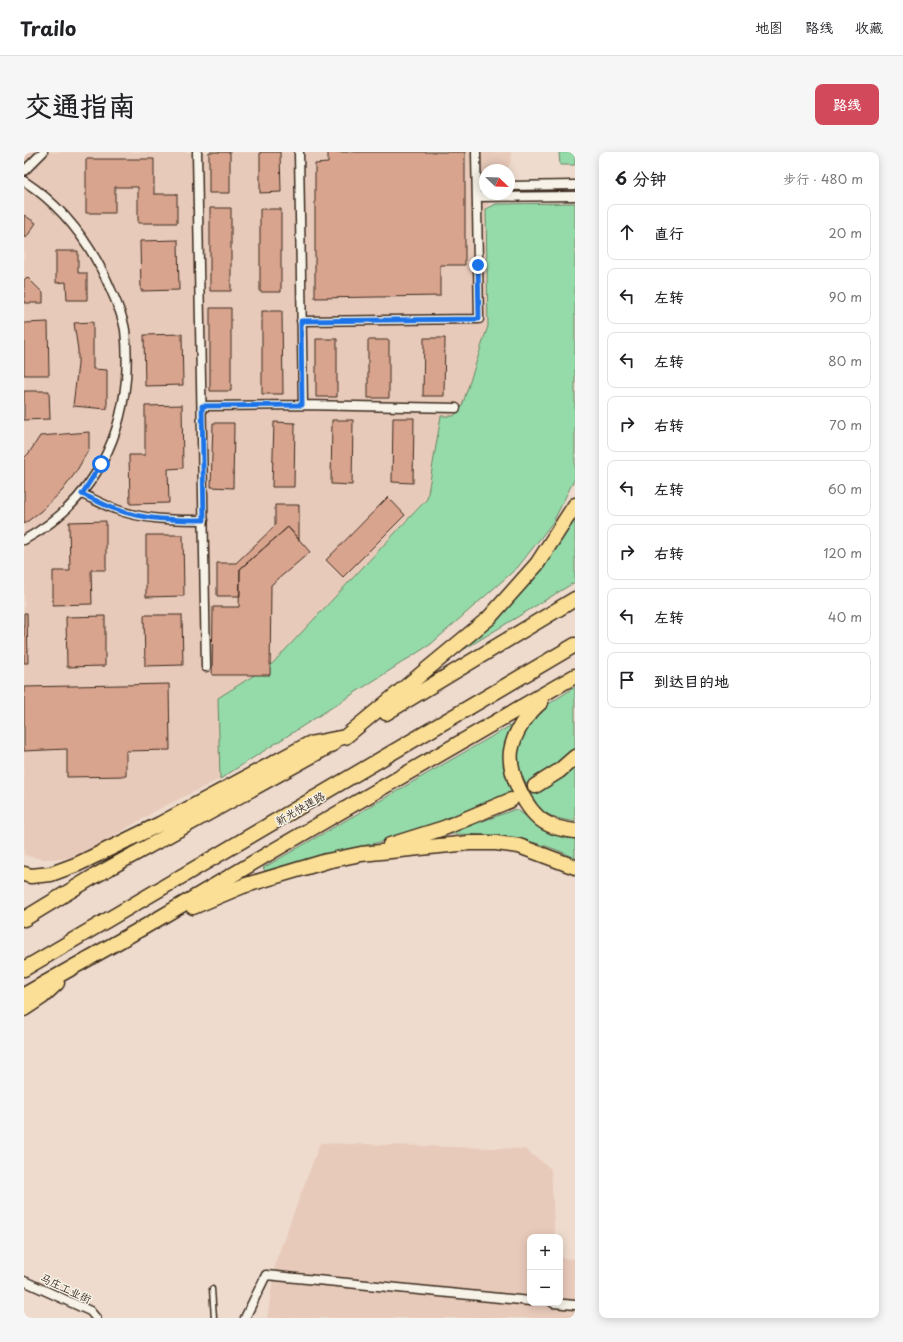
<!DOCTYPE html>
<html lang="zh">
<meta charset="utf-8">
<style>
body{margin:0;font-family:"Playpen Sans","LXGW WenKai TC",sans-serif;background:#f6f6f6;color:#202124}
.controls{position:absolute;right:12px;bottom:12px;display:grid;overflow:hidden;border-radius:8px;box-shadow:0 2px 10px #0003}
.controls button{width:36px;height:36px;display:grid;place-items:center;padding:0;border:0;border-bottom:1px solid #e0e0e0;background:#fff;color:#202124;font:20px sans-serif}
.compass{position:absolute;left:455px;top:12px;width:36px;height:36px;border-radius:50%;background:#fff;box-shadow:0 2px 10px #0003;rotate:113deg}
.stop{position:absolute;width:12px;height:12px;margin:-9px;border:3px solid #1a73e8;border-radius:50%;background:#fff}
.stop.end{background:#1a73e8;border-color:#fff;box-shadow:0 1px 4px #0008}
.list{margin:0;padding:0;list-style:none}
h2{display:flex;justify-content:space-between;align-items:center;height:52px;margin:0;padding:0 16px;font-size:17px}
h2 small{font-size:13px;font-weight:400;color:#757577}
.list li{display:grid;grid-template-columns:26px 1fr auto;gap:12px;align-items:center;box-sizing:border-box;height:56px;margin:0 8px 8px;padding:0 8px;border:1px solid #e0e0e0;border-radius:8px}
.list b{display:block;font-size:15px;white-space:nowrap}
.list em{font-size:13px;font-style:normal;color:#757577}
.icon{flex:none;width:22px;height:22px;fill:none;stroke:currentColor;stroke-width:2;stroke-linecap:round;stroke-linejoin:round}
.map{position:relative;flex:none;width:551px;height:1166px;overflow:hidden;border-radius:8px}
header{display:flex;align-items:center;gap:24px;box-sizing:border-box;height:56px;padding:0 20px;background:#fff;border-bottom:1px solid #e0e0e0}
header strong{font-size:19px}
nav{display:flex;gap:22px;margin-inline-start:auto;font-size:14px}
.intro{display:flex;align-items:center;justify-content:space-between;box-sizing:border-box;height:96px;padding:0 24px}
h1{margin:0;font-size:28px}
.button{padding:10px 18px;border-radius:8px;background:#d1495b;color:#fff;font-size:14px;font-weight:700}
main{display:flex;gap:24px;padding:0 24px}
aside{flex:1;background:#fff;border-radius:8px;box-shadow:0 2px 10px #0003}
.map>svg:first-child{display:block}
.built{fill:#e8caba}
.green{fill:#95dba9;stroke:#688264}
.building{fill:#d9a48e;stroke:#3b2a1e}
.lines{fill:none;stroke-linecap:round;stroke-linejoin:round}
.lane-casing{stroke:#3b2a1e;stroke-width:7}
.street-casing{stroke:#3b2a1e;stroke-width:11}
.highway-casing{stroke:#3b2a1e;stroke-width:17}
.lane{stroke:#f7f3e8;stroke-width:4}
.street{stroke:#f7f3e8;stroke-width:8}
.highway{stroke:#fbdf96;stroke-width:14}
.route{stroke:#1a73e8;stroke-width:5}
.labels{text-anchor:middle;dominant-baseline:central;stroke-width:3;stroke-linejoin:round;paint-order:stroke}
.street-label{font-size:11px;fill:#3b2a1e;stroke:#f7f3e8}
</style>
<header>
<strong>Trailo</strong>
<nav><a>地图</a><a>路线</a><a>收藏</a></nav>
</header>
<div class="intro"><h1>交通指南</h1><a class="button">路线</a></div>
<main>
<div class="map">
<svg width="551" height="1166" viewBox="0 0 551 1166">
<rect width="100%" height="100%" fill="#eedbcd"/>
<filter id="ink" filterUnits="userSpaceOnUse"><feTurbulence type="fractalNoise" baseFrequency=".025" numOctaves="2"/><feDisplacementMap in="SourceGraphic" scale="8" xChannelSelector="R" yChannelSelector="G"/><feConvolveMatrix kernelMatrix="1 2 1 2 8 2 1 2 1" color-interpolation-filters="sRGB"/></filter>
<g filter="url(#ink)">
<path class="built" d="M0,0H487V9L483,18H461V42H470L462,57L464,174L438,254L430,264H417L403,347L248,512L194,546L196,627L135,657L56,704L37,707H18L0,703Z
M296,991L501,997L527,1017L531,1085H506V1151H536V1106L551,1107V1166H243L252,1108Z"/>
<path class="green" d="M535,0H551V13H536Z
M551,51V326L529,370L494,415L407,492L196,627L194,546L248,512L403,347L417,264H430L438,254L464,174L462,57L472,52Z
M551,369V430L439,498L436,493L545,373Z
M551,535V598C535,615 519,623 498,634L493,614L494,595L501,577L517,557Z
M493,570L481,607L483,626L488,641L429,668L365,688L321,698L242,720L239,716Z
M551,613V669C539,669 525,664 514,657C510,654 507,648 504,644L534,626Z
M492,657L503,665L513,672L551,682V706C512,686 468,682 424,682Z"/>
<path class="building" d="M185,0H206V41H185Z
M236,0H256L257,40L236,41Z
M304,0H441V113H416V144L291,146V12L304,11Z
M62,7H130V42H153V71H114V35H91V61H62Z
M186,56H207V139H186Z
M236,57H257V140H236Z
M0,63L12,71L2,86L0,85Z
M154,88L155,138L117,139L116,89Z
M32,99H54V121H63V148H43L42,130L32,131Z
M3,125L19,141V151H0V128Z
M186,156H207V239H186Z
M238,159H258L259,242H238Z
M24,170L25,223H0V171Z
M69,170V217L83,218V257L49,254L54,212V198L50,171Z
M158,182L159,233L121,234L120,183Z
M400,186H421L420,244H399Z
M292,187H313V245H292Z
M344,188H365V246H344Z
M0,239H25L26,267L0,268Z
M158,253L159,316L144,317L145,351L106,352L105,303H121V254Z
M369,266H390L389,331L368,330Z
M308,268H329L328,333L307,332Z
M250,270L271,271L270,335H248Z
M189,271H210L209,336L187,335Z
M65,280V297L52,320L38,339L17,359L0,372V306L5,301L16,284Z
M364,345L381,363L319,425L302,408Z
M251,353H275V388L264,375L216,417V444H193V411H212L251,374Z
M82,369V418H67L68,452L29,453V419H46L45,370Z
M264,375L286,400L247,433L246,523H188L189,455H215L216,417Z
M122,383H159L160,444L122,445Z
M0,461H3L4,511H0Z
M120,463H158L159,513L121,514Z
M81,464V514L43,515L42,465Z
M145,532L146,598L102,599V624L43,625V597L0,599V535Z"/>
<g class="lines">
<defs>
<path id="lane" d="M188,1137L190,1166"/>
<path id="street" d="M173,0L182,515
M275,0L279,253
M0,19L19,0
M0,29C41,56 68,93 87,138C93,151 99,165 101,178C103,194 103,211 102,227C96,297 62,354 0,388
M453,34H461
M485,34L551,33
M453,45L551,44
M277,169L455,167L452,0
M178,254L279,253L432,256
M58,342C69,347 80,353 91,357C119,368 150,368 180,368
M0,1129L66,1159L72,1166
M529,1151L551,1153
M221,1166L242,1123L506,1149"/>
<path id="highway" d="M517,550C503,562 490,580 487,599C484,621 502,660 522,671C531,676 541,678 551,679
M362,561L551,447
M511,634L535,619L551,605
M366,693L420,676L487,648
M0,722L7,724L27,722L54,712L136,672L285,592L321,585L465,466L513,412L551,353
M169,755L219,734L303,709L337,702L445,691H472L495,694L551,715
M0,767L69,725L309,592
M0,817L551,493
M0,843L122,774L254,696L551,524
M0,857L18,845L33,831"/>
</defs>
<use href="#lane" class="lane-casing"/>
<use href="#street" class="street-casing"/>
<use href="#highway" class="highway-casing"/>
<use href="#lane" class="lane"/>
<use href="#street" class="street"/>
<use href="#highway" class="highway"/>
</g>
</g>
<g class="lines" filter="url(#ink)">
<path class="route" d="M77,312L58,342C69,347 80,353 91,357C120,368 150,368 180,368L178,254L278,253L277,169L455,167L454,113"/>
</g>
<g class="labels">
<g class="street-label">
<text transform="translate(276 656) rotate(-30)">新光快速路</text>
<text transform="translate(42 1136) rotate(25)">马庄工业街</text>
</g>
</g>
</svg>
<div class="controls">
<button>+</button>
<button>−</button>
</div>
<svg class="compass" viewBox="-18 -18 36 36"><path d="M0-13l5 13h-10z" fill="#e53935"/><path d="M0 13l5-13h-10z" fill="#757577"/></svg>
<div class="stop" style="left:77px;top:312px"></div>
<div class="stop end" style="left:454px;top:113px"></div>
</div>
<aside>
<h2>6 分钟<small>步行 · 480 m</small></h2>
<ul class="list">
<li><svg class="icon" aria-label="ahead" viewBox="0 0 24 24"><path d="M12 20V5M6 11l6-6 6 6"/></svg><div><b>直行</b></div><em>20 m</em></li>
<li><svg class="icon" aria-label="left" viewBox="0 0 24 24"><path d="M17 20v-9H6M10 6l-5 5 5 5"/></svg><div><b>左转</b></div><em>90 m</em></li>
<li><svg class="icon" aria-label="left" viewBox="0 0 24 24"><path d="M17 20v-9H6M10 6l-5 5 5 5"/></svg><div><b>左转</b></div><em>80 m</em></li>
<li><svg class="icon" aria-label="right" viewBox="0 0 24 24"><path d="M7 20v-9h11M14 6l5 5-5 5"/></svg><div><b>右转</b></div><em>70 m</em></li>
<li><svg class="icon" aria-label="left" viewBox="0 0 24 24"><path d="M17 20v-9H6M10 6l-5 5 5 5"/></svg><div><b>左转</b></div><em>60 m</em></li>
<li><svg class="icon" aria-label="right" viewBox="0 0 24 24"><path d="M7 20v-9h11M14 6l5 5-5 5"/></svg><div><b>右转</b></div><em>120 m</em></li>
<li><svg class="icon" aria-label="left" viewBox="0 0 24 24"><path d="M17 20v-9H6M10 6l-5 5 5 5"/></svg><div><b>左转</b></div><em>40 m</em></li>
<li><svg class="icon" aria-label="arrive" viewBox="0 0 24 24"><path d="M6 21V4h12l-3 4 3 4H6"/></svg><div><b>到达目的地</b></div></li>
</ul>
</aside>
</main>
